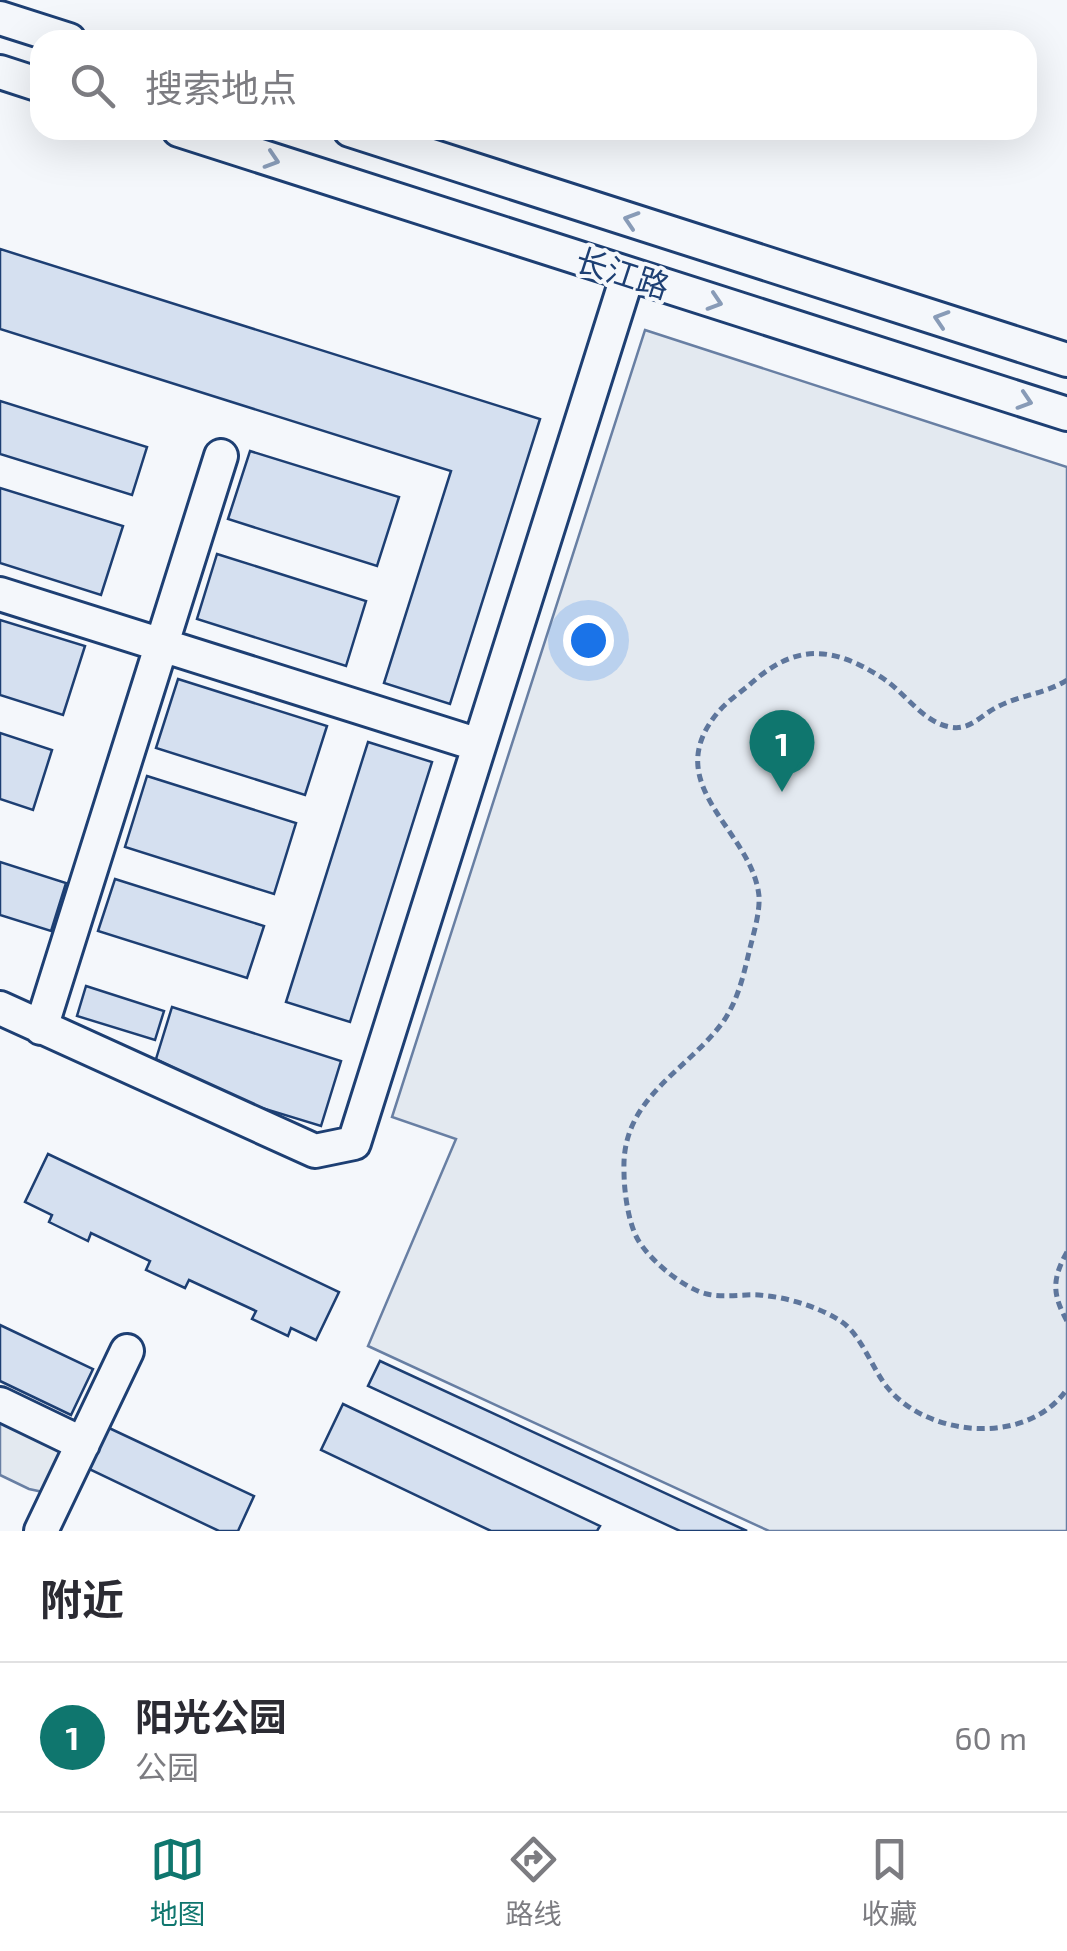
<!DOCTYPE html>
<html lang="zh">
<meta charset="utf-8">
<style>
body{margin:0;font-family:"Exo 2","Noto Sans SC",sans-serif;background:#f2f2f3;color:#2b2b33}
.you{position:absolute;left:588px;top:640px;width:35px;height:35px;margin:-25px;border:8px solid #fff;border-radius:50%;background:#1a73e8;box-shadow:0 0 0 15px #1a73e833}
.badge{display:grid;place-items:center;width:65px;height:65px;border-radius:50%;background:#0f766e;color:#fff;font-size:32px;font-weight:700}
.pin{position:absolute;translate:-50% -82px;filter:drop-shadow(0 2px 5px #0008)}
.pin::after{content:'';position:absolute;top:52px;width:35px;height:30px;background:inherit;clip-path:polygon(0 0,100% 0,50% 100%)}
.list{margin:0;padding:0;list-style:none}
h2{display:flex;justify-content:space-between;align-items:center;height:130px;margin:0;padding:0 40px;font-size:42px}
h2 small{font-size:32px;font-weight:400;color:#7c7c81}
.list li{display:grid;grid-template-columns:65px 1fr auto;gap:30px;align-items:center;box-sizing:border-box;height:150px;padding:0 40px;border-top:2px solid #e1e1e2}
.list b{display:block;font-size:38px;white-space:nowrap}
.list p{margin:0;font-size:32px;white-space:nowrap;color:#7c7c81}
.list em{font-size:32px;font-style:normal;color:#7c7c81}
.icon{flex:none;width:55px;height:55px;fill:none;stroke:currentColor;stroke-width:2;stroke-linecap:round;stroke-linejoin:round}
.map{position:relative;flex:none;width:1067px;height:1531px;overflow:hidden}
.search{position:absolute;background:#fff;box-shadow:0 10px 40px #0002;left:30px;right:30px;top:30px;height:110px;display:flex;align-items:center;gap:25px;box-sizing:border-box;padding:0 35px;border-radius:30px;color:#7c7c81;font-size:38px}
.sheet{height:280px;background:#fff}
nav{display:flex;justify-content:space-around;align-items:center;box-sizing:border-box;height:140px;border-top:2px solid #e1e1e2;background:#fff;font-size:28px;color:#7c7c81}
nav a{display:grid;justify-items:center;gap:5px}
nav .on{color:#0f766e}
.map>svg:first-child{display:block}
.green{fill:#e3e9f0;stroke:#687fa3;stroke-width:2.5}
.building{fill:#d5e0f0;stroke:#1d3f73;stroke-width:2.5}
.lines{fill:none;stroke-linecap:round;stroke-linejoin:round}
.minor-casing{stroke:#1d3f73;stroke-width:38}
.path{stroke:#5e769c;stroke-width:5;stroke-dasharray:8 5;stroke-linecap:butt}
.minor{stroke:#f4f7fb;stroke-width:32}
.oneway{stroke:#889bb7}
.labels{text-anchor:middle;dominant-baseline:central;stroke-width:8;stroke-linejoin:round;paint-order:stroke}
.street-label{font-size:32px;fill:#1d3f73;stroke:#f4f7fb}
</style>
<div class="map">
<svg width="1067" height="1531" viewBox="0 0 1067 1531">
<rect width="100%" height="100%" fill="#f4f7fb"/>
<path class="green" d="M645,330L1067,467V1531H769L368,1346L456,1139L392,1117Z
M0,1420L62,1450L43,1492L29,1489L0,1475Z"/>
<path class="building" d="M0,249L540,419L450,704L384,683L451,471L0,329Z
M0,401L147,447L132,495L0,454Z
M250,451L399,497L377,566L228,519Z
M0,488L123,526L101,595L0,563Z
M217,554L366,601L346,666L197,619Z
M0,620L85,646L63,715L0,695Z
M178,679L327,726L305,795L156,748Z
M0,733L52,750L33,810L0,799Z
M368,742L432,762L350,1022L286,1002Z
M147,776L296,823L274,894L125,847Z
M0,862L66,883L51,931L0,915Z
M115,879L264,926L247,978L98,931Z
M86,986L164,1011L155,1040L77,1016Z
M172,1007L341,1061L321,1126L246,1103L156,1059Z
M48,1154L339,1292L316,1340L291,1328L288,1336L252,1319L256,1311L189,1280L185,1288L146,1270L150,1261L91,1233L88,1241L49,1222L52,1215L25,1202Z
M0,1325L93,1369L71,1415L0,1381Z
M380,1361L747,1531H680L368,1386Z
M343,1404L600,1526L597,1531H491L321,1450Z
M109,1428L254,1496L238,1531H219L89,1469Z"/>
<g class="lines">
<defs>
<path id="minor" d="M0,18L69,40
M0,72L40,85
M179,130L1067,414
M350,130L1067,360
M0,594L479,745
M0,1008L315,1151L354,1143L628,274
M41,1028L221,456
M0,1404L83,1444
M41,1531L127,1351"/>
</defs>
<use href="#minor" class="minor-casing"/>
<path class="path" d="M1067,680C1045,694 1020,695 997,707C981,715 970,731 950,727C923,722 906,694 884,679C830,644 794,644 748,686C738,694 727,702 719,711C656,785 752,829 759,896C760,912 754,932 750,948C744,973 739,997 725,1019C689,1071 621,1096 624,1171C624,1191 628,1221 637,1238C648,1259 684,1289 707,1294C724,1298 742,1294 759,1295C786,1297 816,1306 839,1320C861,1333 871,1367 887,1387C928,1438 1028,1446 1067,1389
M1067,1252C1052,1279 1052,1294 1067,1321"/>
<use href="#minor" class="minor"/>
</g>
<defs><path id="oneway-chevron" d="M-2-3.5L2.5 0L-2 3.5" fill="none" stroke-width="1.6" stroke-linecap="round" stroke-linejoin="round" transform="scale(2.5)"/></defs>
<g class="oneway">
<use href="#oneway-chevron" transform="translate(272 160) rotate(18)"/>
<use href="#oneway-chevron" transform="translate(631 220) rotate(-162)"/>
<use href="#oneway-chevron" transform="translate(715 302) rotate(18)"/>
<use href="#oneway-chevron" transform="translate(941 319) rotate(-162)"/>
<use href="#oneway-chevron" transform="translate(1025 401) rotate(18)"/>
</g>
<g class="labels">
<g class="street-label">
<text transform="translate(623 272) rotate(18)">长江路</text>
</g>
</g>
</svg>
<div class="you"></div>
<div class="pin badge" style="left:782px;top:792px">1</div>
<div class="search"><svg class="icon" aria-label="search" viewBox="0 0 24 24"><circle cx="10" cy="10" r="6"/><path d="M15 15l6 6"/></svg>搜索地点</div>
</div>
<section class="sheet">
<h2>附近<small></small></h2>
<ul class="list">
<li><span class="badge">1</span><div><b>阳光公园</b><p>公园</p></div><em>60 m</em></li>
</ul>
</section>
<nav>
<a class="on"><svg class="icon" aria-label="map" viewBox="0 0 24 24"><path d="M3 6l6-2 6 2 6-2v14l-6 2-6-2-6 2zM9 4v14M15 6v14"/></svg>地图</a>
<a><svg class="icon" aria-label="directions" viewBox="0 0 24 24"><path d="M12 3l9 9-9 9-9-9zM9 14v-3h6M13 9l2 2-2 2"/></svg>路线</a>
<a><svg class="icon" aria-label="saved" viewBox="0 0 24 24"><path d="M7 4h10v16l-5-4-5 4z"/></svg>收藏</a>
</nav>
